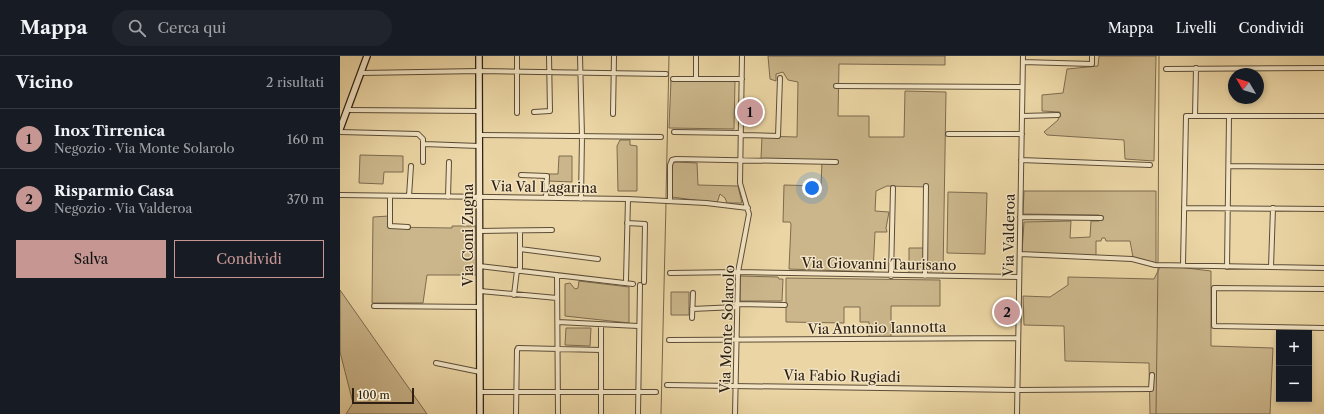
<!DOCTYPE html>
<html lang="it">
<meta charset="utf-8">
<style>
body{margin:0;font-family:"Libre Caslon Text",serif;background:#20242c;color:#f1f3f6}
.controls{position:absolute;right:12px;bottom:12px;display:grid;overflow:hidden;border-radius:0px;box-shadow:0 2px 6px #0003}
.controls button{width:36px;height:36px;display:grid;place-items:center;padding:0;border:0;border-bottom:1px solid #363941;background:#171b24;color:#f1f3f6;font:20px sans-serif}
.compass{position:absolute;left:888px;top:12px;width:36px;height:36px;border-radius:50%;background:#171b24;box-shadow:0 2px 6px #0003;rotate:308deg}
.scale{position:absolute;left:12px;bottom:10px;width:62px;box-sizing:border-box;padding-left:4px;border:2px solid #2d2013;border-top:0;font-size:11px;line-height:14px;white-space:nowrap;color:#2d2013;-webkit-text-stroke:3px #f2e4c4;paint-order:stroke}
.you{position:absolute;left:472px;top:132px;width:14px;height:14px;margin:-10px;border:3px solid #fff;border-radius:50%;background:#1a73e8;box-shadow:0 0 0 6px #1a73e833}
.badge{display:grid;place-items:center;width:26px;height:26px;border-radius:50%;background:#c59692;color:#111;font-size:13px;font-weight:700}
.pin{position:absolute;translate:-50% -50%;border:2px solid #fff;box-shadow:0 1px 4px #0006}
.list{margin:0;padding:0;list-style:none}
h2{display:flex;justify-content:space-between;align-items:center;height:52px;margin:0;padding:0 16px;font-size:17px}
h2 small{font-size:13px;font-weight:400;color:#9ea1a6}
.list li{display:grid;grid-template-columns:26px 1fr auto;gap:12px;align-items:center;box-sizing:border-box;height:60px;padding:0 16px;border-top:1px solid #363941}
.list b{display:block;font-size:15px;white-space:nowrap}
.list p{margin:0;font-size:13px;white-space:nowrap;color:#9ea1a6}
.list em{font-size:13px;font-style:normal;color:#9ea1a6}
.actions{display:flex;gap:8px;padding:12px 16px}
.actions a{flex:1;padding:9px 0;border:1px solid #c59692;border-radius:0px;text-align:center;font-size:14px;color:#c59692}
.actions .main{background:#c59692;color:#111}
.icon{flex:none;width:22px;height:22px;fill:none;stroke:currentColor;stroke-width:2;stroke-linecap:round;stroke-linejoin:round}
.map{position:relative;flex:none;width:984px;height:358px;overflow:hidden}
header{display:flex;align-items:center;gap:24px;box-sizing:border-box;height:56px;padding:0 20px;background:#171b24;border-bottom:1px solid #363941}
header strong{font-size:19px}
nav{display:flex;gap:22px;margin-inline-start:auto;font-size:14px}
.search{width:280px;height:36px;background:#20242c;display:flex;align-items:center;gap:10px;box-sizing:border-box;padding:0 14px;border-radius:22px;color:#9ea1a6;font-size:15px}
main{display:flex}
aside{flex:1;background:#171b24}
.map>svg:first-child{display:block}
.green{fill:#cbb68b;stroke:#7c6b4f}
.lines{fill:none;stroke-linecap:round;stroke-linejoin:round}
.stream{stroke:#78674d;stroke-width:1}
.street-casing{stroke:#5c4d37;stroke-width:6}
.secondary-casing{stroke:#2d2013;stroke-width:8}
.street{stroke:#f2e4c4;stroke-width:4}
.secondary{stroke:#f2e4c4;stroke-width:5.5}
.labels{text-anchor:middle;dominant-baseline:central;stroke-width:3;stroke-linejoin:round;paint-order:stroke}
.street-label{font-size:14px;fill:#2d2013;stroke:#f2e4c4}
</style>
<header>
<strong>Mappa</strong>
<div class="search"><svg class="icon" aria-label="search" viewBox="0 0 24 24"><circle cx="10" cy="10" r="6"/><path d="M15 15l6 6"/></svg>Cerca qui</div>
<nav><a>Mappa</a><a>Livelli</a><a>Condividi</a></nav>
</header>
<main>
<aside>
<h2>Vicino<small>2 risultati</small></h2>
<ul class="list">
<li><span class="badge">1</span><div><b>Inox Tirrenica</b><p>Negozio · Via Monte Solarolo</p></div><em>160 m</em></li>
<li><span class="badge">2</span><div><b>Risparmio Casa</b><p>Negozio · Via Valderoa</p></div><em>370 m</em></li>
</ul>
<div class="actions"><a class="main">Salva</a><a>Condividi</a></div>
</aside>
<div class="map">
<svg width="984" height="358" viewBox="0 0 984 358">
<rect width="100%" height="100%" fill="#ebd5a4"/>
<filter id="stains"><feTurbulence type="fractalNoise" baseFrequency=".005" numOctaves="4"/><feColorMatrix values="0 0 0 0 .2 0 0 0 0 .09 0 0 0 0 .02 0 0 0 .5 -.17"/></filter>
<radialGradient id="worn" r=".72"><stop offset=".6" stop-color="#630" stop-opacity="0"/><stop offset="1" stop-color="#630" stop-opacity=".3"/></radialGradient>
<path class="green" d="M428,0H605V9L499,8L498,60H529V81H564L565,35L606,36L603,219H586L588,131L547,130L536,135L535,155L549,156L546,172L547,176H535L533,216L449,213L451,168L450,166H443L444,129L481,130L482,105L421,103L422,80L457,81L458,26L448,24L443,16L436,18V25L430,23Z
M759,0H816L814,105L785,103L784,84L707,79L704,76L718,64L720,56L702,55V39L723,37L727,13L758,10Z
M331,24L395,25L394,73L329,72Z
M280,84H290V89L297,90V135H278L277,90Z
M20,99L63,100V116H44L43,128L19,127Z
M219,100H232V126L209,125V118H218Z
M337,106L357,107L358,129L398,130L402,147H387L385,142L380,138L377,147L332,141V107Z
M684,135H816V207L793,201L790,185H766L765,182H762L761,185H756V200L682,197L684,166L731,165L730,182L750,181L751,165H759V159L683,158Z
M608,136L647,137L645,198L607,197Z
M49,160L48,171L112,172V170H136L137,219H87L83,247H32L33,161Z
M569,192H584V219H569Z
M821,209L871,215V290L933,292L930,358H810L809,307L725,305L724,270L684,269L683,240L710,241L728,229V221L814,223Z
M400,220L438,221L439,223H443L442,245H400Z
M446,222L600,224V250H551V282H529V266H520V251H504V267L446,266Z
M239,225L289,231V267L225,260V228L230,227L235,233L238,232Z
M0,234L87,358H6L13,347L0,296Z
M331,236H349V259H331Z
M226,272H251L250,290L225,289Z"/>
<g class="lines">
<path class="stream" d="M326,143L329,0
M818,207L819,0
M321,358L326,147
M816,358L818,211"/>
<defs>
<path id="street" d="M177,0V57
M240,0L242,80L241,143
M683,6L752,8V0
M856,12L855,60H984
M826,13L984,12
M21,17L139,15L326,18
M333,23H402
M356,23V0
M496,30L682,31
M7,54L139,55
M194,56L210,55L209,0
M273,58L274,0
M682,60L718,59
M0,76L78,78L83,83V106
M334,76L401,77
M608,78H682
M139,79L321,81
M401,79L438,80L440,22
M84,88L139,90
M681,104L810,109
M889,110L984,111
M181,119L207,120L206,142
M0,139L288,143L366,147L408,152
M50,140V170L68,171
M69,140L71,110
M108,141L109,106
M330,144V109L332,104L336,103L496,106
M844,152L984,153
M680,161L761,162
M287,167L305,168L304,226
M140,175L212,174
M180,175V212
M180,193L258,203
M680,198L792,203L815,209L984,212
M843,209L846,60H855
M139,210L293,228
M887,211L889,61
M931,211L933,152
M330,217L398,216L679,221
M217,219L218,358
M551,220L553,132
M585,220L586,130
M286,224L288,143
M984,233L874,232V270L984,272
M140,235L217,242
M174,239L177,214
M396,248L445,249
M34,250L140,251
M352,253L396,251
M352,262L353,237
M218,266L298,270
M329,284L678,282
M178,292L261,294
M96,307L140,316
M327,329L678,334L811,333L812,319
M140,336H316
M176,358L177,294
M261,358V269
M298,358L300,229
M395,358L398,216L409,158L400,127L402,0
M677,358L683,0"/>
<path id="secondary" d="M139,0L140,358
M0,73L27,0"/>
</defs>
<use href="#street" class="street-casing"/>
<use href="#secondary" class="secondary-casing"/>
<use href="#street" class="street"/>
<use href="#secondary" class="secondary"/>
</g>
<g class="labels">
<g class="street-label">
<text transform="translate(204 131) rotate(1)">Via Val Lagarina</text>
<text transform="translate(128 179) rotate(-90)">Via Coni Zugna</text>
<text transform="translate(669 179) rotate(-89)">Via Valderoa</text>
<text transform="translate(539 208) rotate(1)">Via Giovanni Taurisano</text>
<text transform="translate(537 272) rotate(-1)">Via Antonio Iannotta</text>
<text transform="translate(387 273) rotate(-88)">Via Monte Solarolo</text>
<text transform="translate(502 320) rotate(1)">Via Fabio Rugiadi</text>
</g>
</g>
<rect width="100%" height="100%" filter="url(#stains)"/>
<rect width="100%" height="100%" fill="url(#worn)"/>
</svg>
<div class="controls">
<button>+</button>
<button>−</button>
</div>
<svg class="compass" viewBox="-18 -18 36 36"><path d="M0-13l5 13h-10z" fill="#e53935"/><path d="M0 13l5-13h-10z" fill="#9ea1a6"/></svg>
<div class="scale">100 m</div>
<div class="you"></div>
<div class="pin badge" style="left:410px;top:56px">1</div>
<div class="pin badge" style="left:667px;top:256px">2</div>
</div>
</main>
